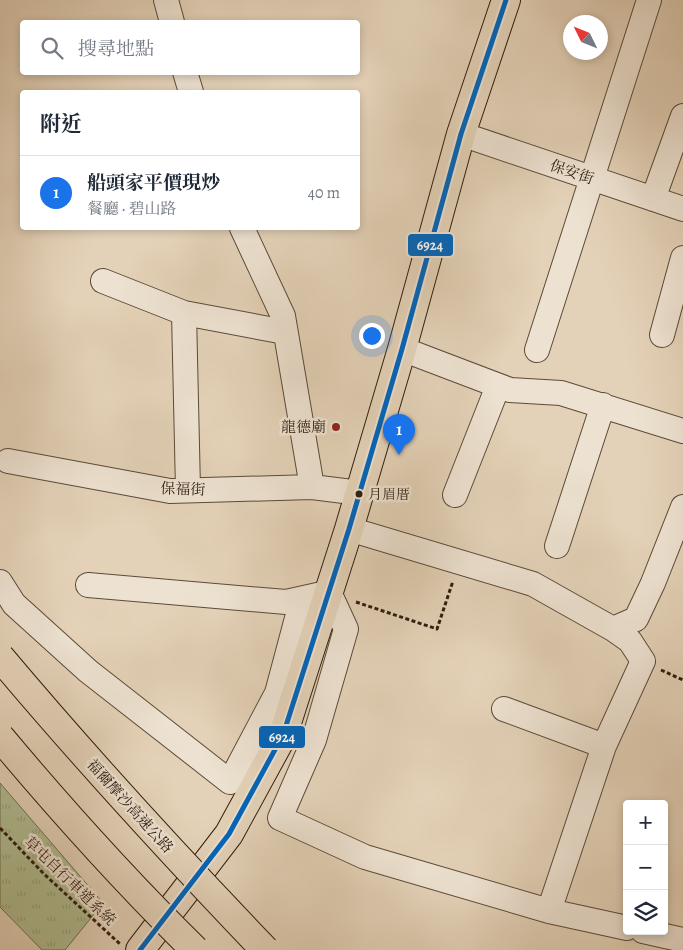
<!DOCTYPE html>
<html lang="zh-TW">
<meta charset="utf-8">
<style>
body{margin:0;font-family:Alegreya,"Noto Serif TC",serif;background:#f6f6f7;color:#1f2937}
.controls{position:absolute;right:15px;bottom:15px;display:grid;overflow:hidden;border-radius:5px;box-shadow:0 2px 8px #0003}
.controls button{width:45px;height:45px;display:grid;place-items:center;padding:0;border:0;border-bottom:1px solid #e0e1e3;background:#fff;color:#1f2937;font:25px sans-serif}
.compass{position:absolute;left:563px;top:15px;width:45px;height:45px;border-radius:50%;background:#fff;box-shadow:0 2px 8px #0003;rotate:313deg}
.you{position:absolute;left:371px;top:335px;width:18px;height:18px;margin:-12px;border:4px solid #fff;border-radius:50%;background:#1a73e8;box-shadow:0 0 0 8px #1a73e833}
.badge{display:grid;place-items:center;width:32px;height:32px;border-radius:50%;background:#1a73e8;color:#fff;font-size:16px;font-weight:700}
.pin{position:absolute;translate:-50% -41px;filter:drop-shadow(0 1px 2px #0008)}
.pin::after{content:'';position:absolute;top:26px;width:18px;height:15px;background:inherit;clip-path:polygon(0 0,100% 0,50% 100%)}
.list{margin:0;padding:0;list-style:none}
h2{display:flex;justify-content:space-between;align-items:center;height:65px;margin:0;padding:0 20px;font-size:21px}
h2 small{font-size:16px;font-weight:400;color:#747a83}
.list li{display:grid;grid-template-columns:32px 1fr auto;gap:15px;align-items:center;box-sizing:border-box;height:75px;padding:0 20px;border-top:1px solid #e0e1e3}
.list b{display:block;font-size:19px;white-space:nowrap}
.list p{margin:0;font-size:16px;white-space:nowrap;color:#747a83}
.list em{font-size:16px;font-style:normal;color:#747a83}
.icon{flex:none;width:28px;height:28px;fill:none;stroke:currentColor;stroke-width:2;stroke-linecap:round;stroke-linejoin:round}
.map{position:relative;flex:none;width:683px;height:950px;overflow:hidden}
.search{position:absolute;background:#fff;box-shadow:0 2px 8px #0003;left:20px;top:20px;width:340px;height:55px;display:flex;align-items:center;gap:12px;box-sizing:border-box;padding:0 18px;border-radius:5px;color:#747a83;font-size:19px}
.panel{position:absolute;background:#fff;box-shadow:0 2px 8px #0003;left:20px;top:90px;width:340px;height:140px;border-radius:5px}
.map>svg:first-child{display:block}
.park{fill:url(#park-tufts);stroke:#6f6d50}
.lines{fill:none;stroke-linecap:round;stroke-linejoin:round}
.minor-casing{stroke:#5c4a39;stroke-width:26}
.major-casing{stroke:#2e1d0f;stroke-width:30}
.path{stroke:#2e1d0f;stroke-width:3;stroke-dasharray:4 2.5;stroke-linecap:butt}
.minor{stroke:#ede2d1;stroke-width:24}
.major{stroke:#e4d2b8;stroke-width:28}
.highway-bridge-casing{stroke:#2e1d0f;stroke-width:30;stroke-linecap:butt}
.highway-bridge{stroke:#e4d2b8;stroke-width:28}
.bus-1-casing{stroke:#ede2d1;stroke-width:9}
.bus-1{stroke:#0065bd;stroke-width:5}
.poi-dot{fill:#8f2418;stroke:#ede2d1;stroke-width:2}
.bus-dot{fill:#2e1d0f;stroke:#ede2d1;stroke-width:2}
.labels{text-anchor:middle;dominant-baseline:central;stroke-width:5;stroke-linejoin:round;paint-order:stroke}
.bus-label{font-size:14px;fill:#2e1d0f;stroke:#ede2d1;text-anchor:start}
.street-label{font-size:15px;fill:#2e1d0f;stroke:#ede2d1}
.poi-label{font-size:15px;fill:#2e1d0f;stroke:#ede2d1;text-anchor:end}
.line-badge{stroke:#ede2d1;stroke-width:2}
.badge-label{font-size:14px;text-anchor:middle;font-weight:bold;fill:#fff}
</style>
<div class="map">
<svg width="683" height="950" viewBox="0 0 683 950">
<defs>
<pattern id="park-tufts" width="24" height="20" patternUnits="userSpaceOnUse" patternTransform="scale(1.25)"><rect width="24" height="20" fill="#b0bd92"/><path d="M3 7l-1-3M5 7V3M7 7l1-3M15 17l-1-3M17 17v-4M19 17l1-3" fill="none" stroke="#98a27d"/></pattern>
</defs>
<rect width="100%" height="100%" fill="#e4d2b8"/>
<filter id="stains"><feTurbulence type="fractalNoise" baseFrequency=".004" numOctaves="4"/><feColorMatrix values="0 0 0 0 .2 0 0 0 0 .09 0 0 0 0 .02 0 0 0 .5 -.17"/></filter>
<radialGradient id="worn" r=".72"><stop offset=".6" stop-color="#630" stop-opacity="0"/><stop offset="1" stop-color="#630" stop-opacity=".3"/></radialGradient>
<path class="park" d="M0,783L103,903L65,950H42L0,907Z"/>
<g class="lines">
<defs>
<path id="minor" d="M166,0L172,22
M185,72L191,92
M461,134L683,209
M653,199L683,116
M242,228L283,316L312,487
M103,281L184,313L285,332
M184,313L188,490
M662,335L683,258
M402,349L510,390L561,393L683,431
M537,350L649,0
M8,461L170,491L312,487L360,493
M455,495L498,386
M349,529L533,584L613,629L636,619L653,583L683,507
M557,546L603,405
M0,582L14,604L88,671L230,782L277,693L297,618L329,592
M88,585L286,602L322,594
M329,592L346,629L314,740L280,818L365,857L549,911L627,928
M504,709L604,746
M549,911L604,746L643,661L630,641L613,629
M643,931L683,940"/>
<path id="major" d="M140,950L229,834L283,735L349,529L402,349L461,134L506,0"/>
</defs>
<use href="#minor" class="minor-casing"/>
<use href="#major" class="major-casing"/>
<path class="path" d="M356,602L437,629L453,581
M661,670L683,680
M0,828L44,874L120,944"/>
<use href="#minor" class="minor"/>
<use href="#major" class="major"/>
<defs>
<path id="highway-bridge" d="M0,657C85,758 174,855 265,950
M0,737C62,811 126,882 195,950"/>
</defs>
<use href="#highway-bridge" class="highway-bridge-casing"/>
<use href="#highway-bridge" class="highway-bridge"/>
<defs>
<path id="bus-1" d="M140,950L229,834L283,735L349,529L402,349L461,134L506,0"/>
</defs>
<use href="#bus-1" class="bus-1-casing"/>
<use href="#bus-1" class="bus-1"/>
</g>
<circle class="poi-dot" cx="336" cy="427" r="5"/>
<circle class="bus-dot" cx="359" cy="494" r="4.5"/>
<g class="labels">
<g class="bus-label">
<text x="368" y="494">月眉厝</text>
</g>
<g class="street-label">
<text transform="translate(572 172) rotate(19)">保安街</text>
<text transform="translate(183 489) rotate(2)">保福街</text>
<text transform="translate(130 806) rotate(48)">福爾摩沙高速公路</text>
<text transform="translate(70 881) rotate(44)">草屯自行車道系統</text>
</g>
<g class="poi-label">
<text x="326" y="427">龍德廟</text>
</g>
</g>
<g class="line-badge">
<rect x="407" y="233" width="47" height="24" rx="5" fill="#0065bd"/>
<rect x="258" y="725" width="48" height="24" rx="5" fill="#0065bd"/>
</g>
<g class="badge-label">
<text x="430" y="250">6924</text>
<text x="282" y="742">6924</text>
</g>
<rect width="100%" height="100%" filter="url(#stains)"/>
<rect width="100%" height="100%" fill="url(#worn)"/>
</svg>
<div class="controls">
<button>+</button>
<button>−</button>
<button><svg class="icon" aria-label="layers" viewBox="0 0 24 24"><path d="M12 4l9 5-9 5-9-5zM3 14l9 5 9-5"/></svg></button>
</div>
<svg class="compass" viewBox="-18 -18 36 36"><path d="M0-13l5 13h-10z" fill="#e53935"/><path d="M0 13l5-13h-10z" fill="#747a83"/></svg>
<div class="you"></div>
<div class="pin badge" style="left:399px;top:455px">1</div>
<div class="search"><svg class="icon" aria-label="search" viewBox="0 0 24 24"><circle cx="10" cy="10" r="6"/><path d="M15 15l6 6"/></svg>搜尋地點</div>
<section class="panel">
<h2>附近<small></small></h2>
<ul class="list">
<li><span class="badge">1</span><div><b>船頭家平價現炒</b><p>餐廳 · 碧山路</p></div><em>40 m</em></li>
</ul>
</section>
</div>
